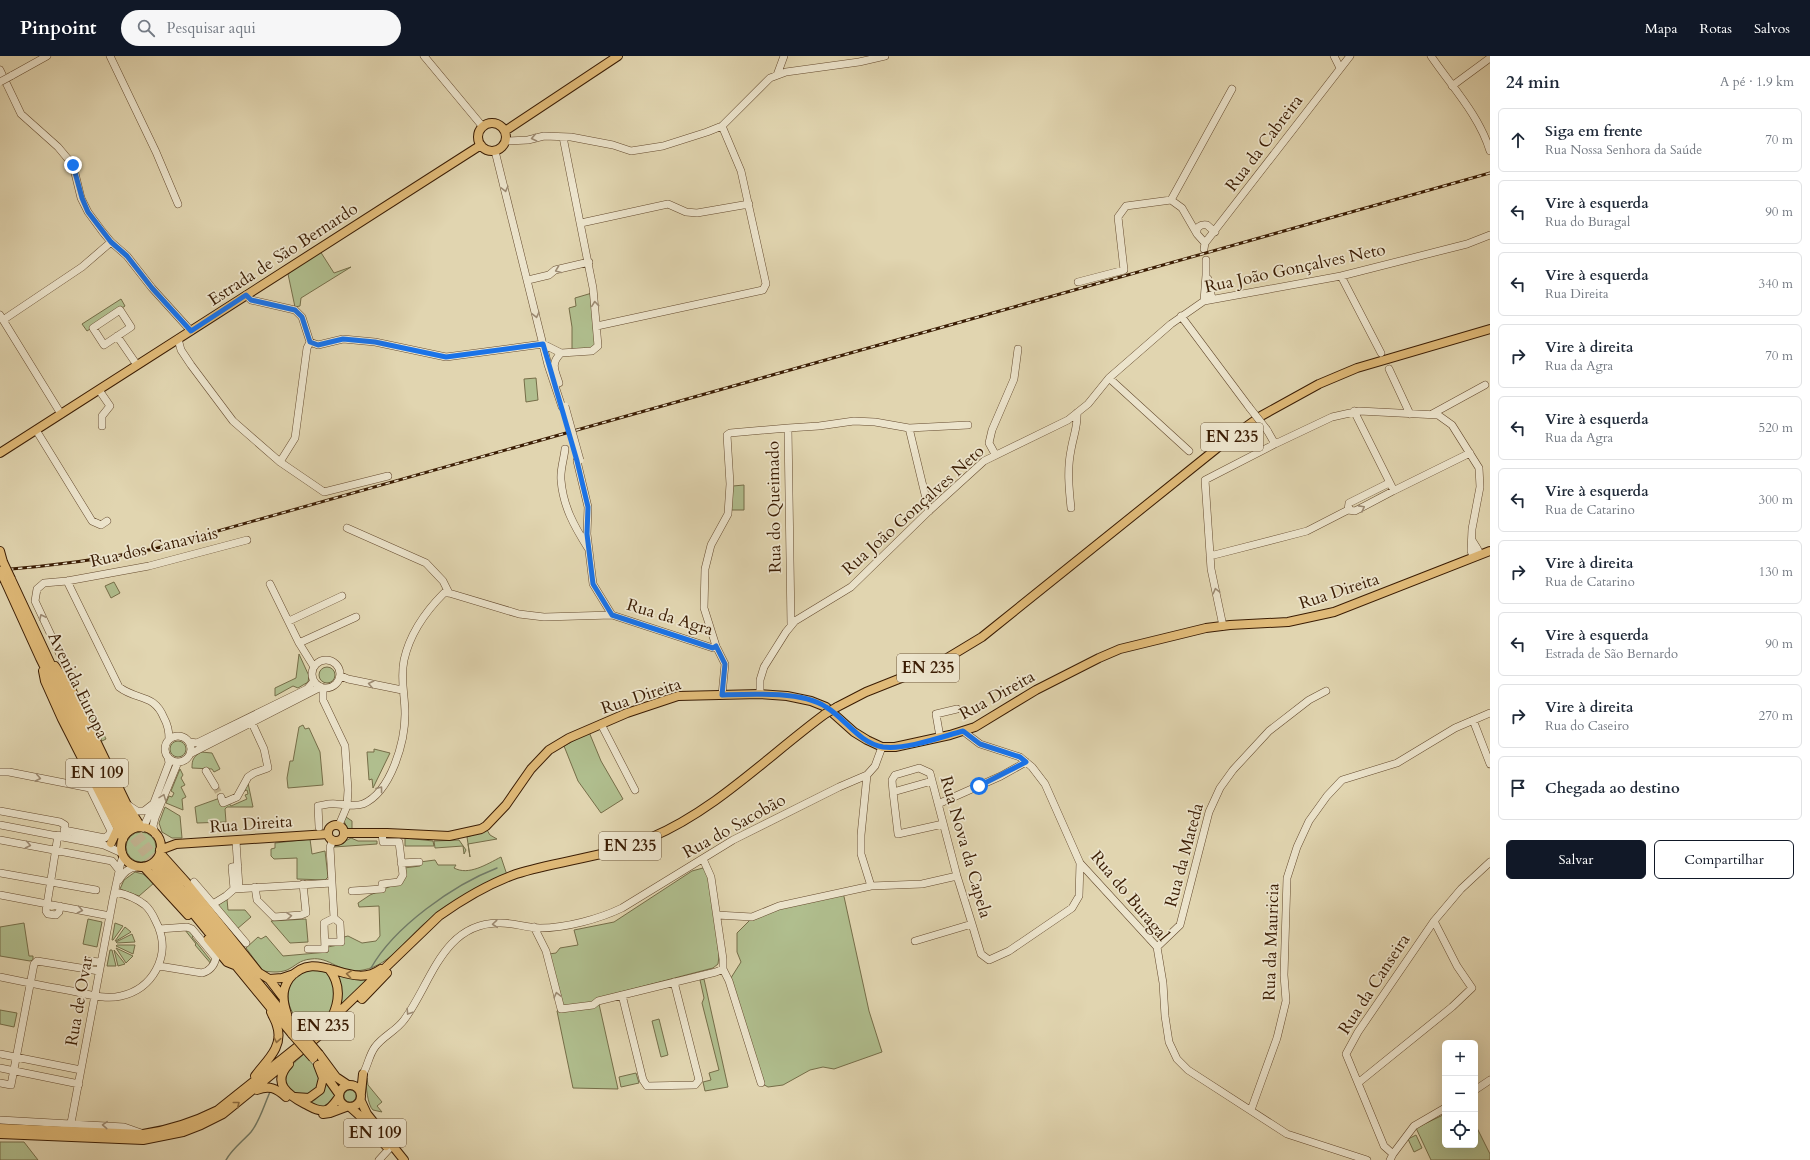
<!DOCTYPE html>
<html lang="pt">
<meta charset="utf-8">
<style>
body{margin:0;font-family:Cardo,serif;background:#f6f6f7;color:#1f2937}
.controls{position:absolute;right:12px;bottom:12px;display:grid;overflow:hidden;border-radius:6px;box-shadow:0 4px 16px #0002}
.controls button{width:36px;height:36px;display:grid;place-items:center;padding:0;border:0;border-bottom:1px solid #e0e1e3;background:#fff;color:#1f2937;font:20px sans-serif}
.stop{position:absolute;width:12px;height:12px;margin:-9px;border:3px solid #1a73e8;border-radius:50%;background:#fff}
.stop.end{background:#1a73e8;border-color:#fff;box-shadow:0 1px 4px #0008}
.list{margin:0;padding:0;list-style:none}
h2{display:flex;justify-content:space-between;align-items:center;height:52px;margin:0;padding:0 16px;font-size:17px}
h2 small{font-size:13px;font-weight:400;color:#747a83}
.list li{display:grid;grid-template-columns:26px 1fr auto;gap:12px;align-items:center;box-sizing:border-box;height:64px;margin:0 8px 8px;padding:0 8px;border:1px solid #e0e1e3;border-radius:6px}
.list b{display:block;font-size:15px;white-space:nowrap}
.list p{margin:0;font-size:13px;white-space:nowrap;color:#747a83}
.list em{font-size:13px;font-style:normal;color:#747a83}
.actions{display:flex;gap:8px;padding:12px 16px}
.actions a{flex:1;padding:9px 0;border:1px solid #111827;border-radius:6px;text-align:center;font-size:14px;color:#111827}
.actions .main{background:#111827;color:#fff}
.icon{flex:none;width:22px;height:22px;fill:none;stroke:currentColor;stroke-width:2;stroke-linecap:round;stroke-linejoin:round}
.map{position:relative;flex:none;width:1490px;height:1104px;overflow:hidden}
header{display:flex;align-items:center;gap:24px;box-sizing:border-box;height:56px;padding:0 20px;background:#111827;color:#fff}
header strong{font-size:19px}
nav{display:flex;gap:22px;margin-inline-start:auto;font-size:14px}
.search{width:280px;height:36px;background:#f6f6f7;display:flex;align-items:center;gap:10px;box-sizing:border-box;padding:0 14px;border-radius:22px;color:#747a83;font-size:15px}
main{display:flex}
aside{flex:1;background:#fff}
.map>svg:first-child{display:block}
.green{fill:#b0be8e;stroke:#756d48}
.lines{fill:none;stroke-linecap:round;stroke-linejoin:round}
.stream{stroke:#717a66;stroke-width:1.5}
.minor-tunnel{stroke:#c0b08d;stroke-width:7;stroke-dasharray:7 3.5;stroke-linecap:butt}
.major-tunnel{stroke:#c0b08d;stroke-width:8;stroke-dasharray:8 4;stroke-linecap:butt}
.minor-casing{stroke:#644a2e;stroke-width:8}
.major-casing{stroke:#3a1c03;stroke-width:10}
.minor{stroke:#ece4cc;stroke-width:7}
.major{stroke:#e0ba78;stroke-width:8}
.rail-casing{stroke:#3a1c03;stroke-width:3}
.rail{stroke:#ece4cc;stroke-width:1.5;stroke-dasharray:4.5;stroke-linecap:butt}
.minor-bridge-casing{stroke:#644a2e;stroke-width:8;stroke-linecap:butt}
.major-bridge-casing{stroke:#3a1c03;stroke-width:10;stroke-linecap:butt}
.minor-bridge{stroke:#ece4cc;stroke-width:7}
.major-bridge{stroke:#e0ba78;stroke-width:8}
.oneway{stroke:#9c8a72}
.oneway2{stroke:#8d6b3e}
.route{stroke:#1a73e8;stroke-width:5}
.labels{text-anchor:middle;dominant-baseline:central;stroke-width:3.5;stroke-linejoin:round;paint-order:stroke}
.shield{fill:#ece4cc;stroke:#6f583f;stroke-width:1}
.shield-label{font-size:16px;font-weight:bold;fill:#3a1c03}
.street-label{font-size:17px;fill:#3a1c03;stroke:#ece4cc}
</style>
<header>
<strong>Pinpoint</strong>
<div class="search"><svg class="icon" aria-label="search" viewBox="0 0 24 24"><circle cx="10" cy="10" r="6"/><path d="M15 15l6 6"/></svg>Pesquisar aqui</div>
<nav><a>Mapa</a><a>Rotas</a><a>Salvos</a></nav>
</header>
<main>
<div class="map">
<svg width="1490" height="1104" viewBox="0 0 1490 1104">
<rect width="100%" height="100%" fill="#e1d5b0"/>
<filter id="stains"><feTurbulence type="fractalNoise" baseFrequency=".005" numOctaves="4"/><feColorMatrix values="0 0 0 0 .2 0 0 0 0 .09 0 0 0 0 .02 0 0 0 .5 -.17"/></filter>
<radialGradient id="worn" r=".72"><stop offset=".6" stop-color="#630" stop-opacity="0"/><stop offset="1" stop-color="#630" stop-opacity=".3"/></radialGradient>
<path class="green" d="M320,195L334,217L351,211L301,242L300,250L295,251L288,218Z
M592,237L597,285L593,293H572V271L569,252L576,250L575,242Z
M121,243L125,250L87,275L82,268Z
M536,322L538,344L526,346L524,323Z
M744,429V454H731L733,430Z
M114,526L120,537L111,542L105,530Z
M299,598L309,620L308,626L298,632L293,630L275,640V632L296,622Z
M319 619a8 8 0 1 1 16 0a8 8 0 1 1-16 0Z
M83,636L106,683L102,685L81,644L80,638Z
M303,669L305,673L309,672L320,696L323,729L288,732L287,722L290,705H293L299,671Z
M589,676L601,705L623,743L601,757L578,725L564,690Z
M170 693a8 8 0 1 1 16 0a8 8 0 1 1-16 0Z
M374,693L390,697L373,732L372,723L369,724L367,696H374Z
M201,696L212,697L220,713L214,716L212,713L192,712C192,704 193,701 201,696Z
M180,713L183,719L181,722L185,729L181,731L186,741L182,743L183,754L166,747L169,740L172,741L174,737L171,735Z
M248,727L253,751H227L225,753L226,766L197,767L195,751L220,742L229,747L231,750L247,743L245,739L248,738L247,734L244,735Z
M165,751L180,760L182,782H172L162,776L159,767Z
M346,761L352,765V774L347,772L344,765Z
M487,774L490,779L497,783L468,788L470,801L467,781Z
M126 791a15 15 0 1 1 30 0a15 15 0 1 1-30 0Z
M351,782L358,785H377V788L334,791Z
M405,782L433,785L434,790H405Z
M310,783L312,798L325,795L328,821L325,824L297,823V802L274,803L271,800V793L275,792V787Z
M459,784L466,794L464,798L463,790L435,792L434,785Z
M501,801L507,819C482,834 454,847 430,863C408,879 392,909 363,914C340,919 330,900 311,903C299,904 296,910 287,914C279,917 271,916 263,915L246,892L258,881L261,883L266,880L283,900L328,896V891L343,888L344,881L348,880L362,887L376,885L380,880L379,850L359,851L358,847L370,839L403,825L404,812L420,810V806L435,804L438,809H456L454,812C469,820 487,808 501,801Z
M703,812L711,821L719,900L718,908L713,912L598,942L594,947L562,951L549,898L556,897L560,892L578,889L574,874L614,866L692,815Z
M135,816L143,818L154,827L139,840L120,833L124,824Z
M843,836L869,955L882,996L834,1013L823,1011L810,1014L783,1029L768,1031L761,1027L729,925L741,906L737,896V877L753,861L765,856Z
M227,843L228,854H245L251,861L237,873L218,849Z
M88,863L102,866L97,891L83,888Z
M306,863L308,886L290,887L271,865Z
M24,867L29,900H33V904L30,905L0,900V871Z
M115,867L123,870L113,884H112Z
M125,871L131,876L116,885H115Z
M187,873L195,879L192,881L212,906V909L195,889L196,888L185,874Z
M132,878L135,886L117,887L116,886Z
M117,889H135L133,898L116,890Z
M116,892L133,900L126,907Z
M110,894H112L116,910H107Z
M114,894L125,908L118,910Z
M312,912L327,916L331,921L336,942L330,961L311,978C296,963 283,951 290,928H289L301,917Z
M336,919L351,922L375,920L340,953Z
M704,923L728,1031L705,1035L703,1026L711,1024L709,1017L719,1014L702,947L704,942L700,924Z
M599,948L618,1033L573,1032L557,955L561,953Z
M0,954L17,957L14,971L0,968Z
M659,963L668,999L661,1001L652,965Z
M304,998L320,1017L319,1031L306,1039L294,1037L286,1029C284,1014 294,1007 304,998Z
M636,1017L639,1027L621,1031L619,1021Z
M367,1022L368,1029L382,1046L377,1050L382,1056L373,1054C368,1050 365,1029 367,1022Z
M326,1026L335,1038V1041L326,1051H313L306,1044L311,1046C320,1042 323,1035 326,1026Z
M344 1040a6 6 0 1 1 12 0a6 6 0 1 1-12 0Z
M1445,1058V1089H1475V1068L1490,1098V1104H1431L1416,1072Z
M1416,1079L1422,1092L1414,1096L1408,1083Z
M0,1086H24L38,1104H0Z"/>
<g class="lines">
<path class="stream" d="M371,912C394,871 453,829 497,812
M226,1104C232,1093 243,1085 251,1076C260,1065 264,1049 270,1036"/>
<path class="minor-tunnel" d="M215,730L221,741"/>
<path class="major-tunnel" d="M131,769L160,807
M126,773L155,811"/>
<defs>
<path id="minor" d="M110,0L156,96L178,148
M424,0L483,71
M1334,0L1340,12
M1431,0C1452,31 1479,59 1490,95
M0,14L21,58L58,91L73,109L81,142L88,156L102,175L111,186L127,200L152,232L191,275
M777,19L784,0
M11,20L47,0
M1452,30L1490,2
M506,85L528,84L544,80L571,81L613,89L631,95L663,90L707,76L722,70L770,22L786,16L859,6L885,0
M495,95L548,309L562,351
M1171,144L1232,33
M581,167L668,148L686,156L697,157L749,148
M1205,187L1197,178C1196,171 1200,168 1207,169L1215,176
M1204,193L1205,187L1350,0
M1341,220L1381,297
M1208,223L1212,243
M528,224L549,219L555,214L589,206
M1078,226L1124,214L1118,161L1126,150L1171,144L1182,152L1197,178
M246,239L251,244L295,254L302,261L310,286L318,289L343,283L375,286L446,301L543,288
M1204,245L1206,219V204
M120,254L131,271L104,289L93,272Z
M0,259L61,358
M1181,260L1249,351
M3,264L82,211L111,186
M597,270L763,234L766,228L741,115L722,70
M117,280L137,309
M178,283L181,294L191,309L233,365L280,406L324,436L388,420
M543,288L561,297L592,295L598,290L593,232L563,81
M1389,313L1410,358
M1109,322L1189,395
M559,327C555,314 550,308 561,297
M99,334L110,350L102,360V370
M1354,355L1392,431
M1432,358L1485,329
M909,372L968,369
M36,374L92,465L101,469L107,465
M1267,374L1275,388
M565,393C564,403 560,414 561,424C563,450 574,470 588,492
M995,398L989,387L992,374L1014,323L1018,293
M577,405L588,451L587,478L593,528L612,559L713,592L716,590
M280,406L295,382L307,292L310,286
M1389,427L1349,447L1348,454L1355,455L1393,435L1470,397
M1071,452C1069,433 1067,413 1071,394C1073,381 1078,370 1077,357
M347,472L426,507L443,525L449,537
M1472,484L1477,492L1480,498
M1210,500L1307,475L1348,454
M67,525L119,631C137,645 154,637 164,662C168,669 169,674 169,683
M270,528L299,587L314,611
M289,565L342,540
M791,569L788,372L819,370L854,365L875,366L909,372L929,455
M1223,570L1211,513L1205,424L1275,388L1332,361L1359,355L1438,359L1452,369L1479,412L1480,431L1472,473L1471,495L1473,500
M299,587L356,561
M312 618a14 14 0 1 1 28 0a14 14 0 1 1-28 0Z
M341,620L348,623L402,634
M71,631L64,607L35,545L37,533L44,527L67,525L149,510L247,484
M323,632V644L345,690L348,734L347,750L339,769
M760,638V624L764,611L786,576L795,565L851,531L929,455L984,405L1068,364L1088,348L1109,322L1171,268L1204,245L1341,220L1467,188L1490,179
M722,639L725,608L716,590L704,552L705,513L711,489L728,458L730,428L727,379L730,377L788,372
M1473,664L1490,708
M601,668L635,734
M963,675L980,688L1020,701L1032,711L1045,728L1080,807L1157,891L1163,927L1165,960L1169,986L1177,1003L1188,1014L1287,1078L1367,1104
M165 693a13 13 0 1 1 26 0a13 13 0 1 1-26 0Z
M940,681L936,658L957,653
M190,686L197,687L307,633L314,625
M882,691L875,710L867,719L861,779V798L871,830L922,828L957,820
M190,698L321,631
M206,715L215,730
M0,716H9L90,732L110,773L111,777L105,782L64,774
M932,725L893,736L898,778L943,768
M893,736L892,724L895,719L919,712L930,717L957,820L972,868L981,898L989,904L1009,895L1072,852L1079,840L1080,807
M221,741L223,747L237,741L248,721L254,717L268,712L264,693L252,667
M938,748L1001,720L1026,706
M128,749L137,755H144L153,748
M0,755L60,766L65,769L64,778
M0,769L104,789L122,797
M319,771L318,750C324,749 330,747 336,748C345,748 354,751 363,748C391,736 405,686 405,658C405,638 400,624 404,604C410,577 425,556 444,537H449L519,558L544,561L612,559
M143,772L150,757L169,707L168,701
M155,778L153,770L155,762L178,706
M58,779L46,855L48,858L56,859L59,856L60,850
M0,784L112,805L119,814
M236,785L239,832
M401,807L419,806
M0,817L96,834
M119,824C123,817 128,812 136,811
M194,826L213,848
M255,831L257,844L274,861L301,859L306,857L303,828
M234,833L332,827
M234,833L226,840L213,848L246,887
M234,833L232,811L238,810
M352,835L382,833V828L399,826L403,819L399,786H383L382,777
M0,839L110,860
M717,859L752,861L779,850L871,830
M534,871L546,895L561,953L593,949L598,945L716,916L723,913V903L711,821L703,803
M915,885L972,868
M325,886H341L340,867L334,862L330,791L333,784
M1157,891L1180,869L1209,756L1220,732L1233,714L1269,675L1309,644L1326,635
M308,893H325L324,867L334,862
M159,910L202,917C210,915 214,910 216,902L192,873L187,871L159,873
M723,913L729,925L761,1027
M85,914L88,905L101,906
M0,921C24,926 48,931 72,935C87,938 105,944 121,940C152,933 171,901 158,870C154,862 152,855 145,849C136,842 125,838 115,836
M622,939L643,1024L647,1030L695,1029L699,1024L674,926
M0,998L81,1014
M0,1012L79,1028
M363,1018C368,1009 369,999 375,991C383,980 396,975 404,964C431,928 442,868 498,867C512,866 526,872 540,872C566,872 599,863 622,852L733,784L839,731L867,719
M0,1027L11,1029L34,908L37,905L99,915
M1358,1027L1452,951L1472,932L1457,910L1434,865
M1475,1034L1490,1024
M1251,1054L1277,982L1286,945L1284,919L1287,822L1297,791L1309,765L1327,740L1342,724L1397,707L1455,672L1490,657
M0,1064L124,1071L141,1077
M71,1067L113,843L121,806L123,801
M1393,1098L1414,1070L1445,1052
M379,1104L389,1093
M1390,1104L1393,1098L1384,1090L1346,998L1358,976L1434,865L1461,833L1490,806"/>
<path id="major" d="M478 81a14 14 0 1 1 28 0a14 14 0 1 1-28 0Z
M505,75L618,0
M0,397L481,89
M0,495L3,506
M11,523L61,630L131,769
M5,525L40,602L112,749L126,773
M55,610L72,635L127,749L141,771
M43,615L45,625L62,663L123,783
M837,651L866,636L939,607L982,581L1226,385L1261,360L1319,328L1357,312L1490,273
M328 777a8 8 0 1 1 16 0a8 8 0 1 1-16 0Z
M121 791a20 20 0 1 1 40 0a20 20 0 1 1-40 0Z
M344,777H387L449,780L481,773L486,770L506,749L531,713L549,694L569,682L627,657L678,640L760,638L787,640L811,645L826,651L854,676L867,684L882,691H895L950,679L975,671L1036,634L1099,602L1120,593L1206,572L1230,569L1288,566L1334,556L1490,495
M111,787L117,774
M160,794L176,788L328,778
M160,797L186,826L259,917
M160,807L279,952L298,973
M144,811L188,859
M155,811L292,978
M208,883L227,906L237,910
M329,913C341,928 340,944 332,961
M256,915L269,923L282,940
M269,923L282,922L294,918
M362,943L387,917
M287,958C283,946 281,935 289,923C316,889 350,936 381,913
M319,998L336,1021L348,1029
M289,1008C271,1027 288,1039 305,1048C311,1051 318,1056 326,1054C332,1052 335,1046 339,1041
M322,1014L339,1038
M255,1020C266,1005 284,991 277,970C276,965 273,961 271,956
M339 1040a11 11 0 1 1 22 0a11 11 0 1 1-22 0Z
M257,1034C269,1029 276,1032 286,1041
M361,1037L363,1018
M295,1041L309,1042L320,1034L323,1022L318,1009
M361,1045L367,1058L404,1104
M350,1051L359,1059L386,1090
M323,1058L330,1057L346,1051
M0,1072L143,1078C170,1074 194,1066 218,1054L331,964L439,860C463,843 488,828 516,818C560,804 608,801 650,782C716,754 768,700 825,658
M0,1078L143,1084L183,1076L201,1069L223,1058L326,974"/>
</defs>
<use href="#minor" class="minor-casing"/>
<use href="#major" class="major-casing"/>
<use href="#minor" class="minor"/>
<use href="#major" class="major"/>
<defs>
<path id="rail" d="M0,514C52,510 103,503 154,493L1490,117"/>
</defs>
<use href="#rail" class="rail-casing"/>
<use href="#rail" class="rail"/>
<defs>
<path id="minor-bridge" d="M0,26L11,20
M565,350L580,404
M1249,351L1267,374"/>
<path id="major-bridge" d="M3,506L11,523
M0,515L5,525
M825,658L837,651
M298,973L319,998
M292,978L313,1002"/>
</defs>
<use href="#minor-bridge" class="minor-bridge-casing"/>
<use href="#major-bridge" class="major-bridge-casing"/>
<use href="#minor-bridge" class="minor-bridge"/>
<use href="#major-bridge" class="major-bridge"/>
</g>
<defs><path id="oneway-chevron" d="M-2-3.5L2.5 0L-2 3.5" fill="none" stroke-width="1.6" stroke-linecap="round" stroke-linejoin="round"/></defs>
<g class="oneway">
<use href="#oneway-chevron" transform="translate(534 82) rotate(168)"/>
<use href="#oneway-chevron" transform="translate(505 133) rotate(76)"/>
<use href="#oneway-chevron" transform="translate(558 214) rotate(159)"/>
<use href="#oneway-chevron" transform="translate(595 248) rotate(-96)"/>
<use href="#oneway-chevron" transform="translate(536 259) rotate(77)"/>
<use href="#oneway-chevron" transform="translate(1362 452) rotate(-28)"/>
<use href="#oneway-chevron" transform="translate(1216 535) rotate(-104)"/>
<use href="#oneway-chevron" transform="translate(42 561) rotate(-115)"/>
<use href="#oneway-chevron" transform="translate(371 628) rotate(-168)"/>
<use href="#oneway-chevron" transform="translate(38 722) rotate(11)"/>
<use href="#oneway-chevron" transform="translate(380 733) rotate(-53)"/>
<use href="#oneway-chevron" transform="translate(163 741) rotate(-69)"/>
<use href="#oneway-chevron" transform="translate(28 789) rotate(11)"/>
<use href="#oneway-chevron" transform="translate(80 854) rotate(11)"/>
<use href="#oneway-chevron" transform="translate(289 860) rotate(-5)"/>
<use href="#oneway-chevron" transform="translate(495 868) rotate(175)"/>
<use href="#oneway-chevron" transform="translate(557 939) rotate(-104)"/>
<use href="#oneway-chevron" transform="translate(409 956) rotate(122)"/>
<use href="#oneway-chevron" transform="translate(105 1069) rotate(-177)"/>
</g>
<g class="oneway2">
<use href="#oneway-chevron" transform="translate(349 918) rotate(-172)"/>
<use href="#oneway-chevron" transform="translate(277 984) rotate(101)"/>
<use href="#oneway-chevron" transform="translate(237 1048) rotate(-38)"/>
</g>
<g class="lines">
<path class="route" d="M73,109L82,142L88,156L111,186L127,200L152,232L191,275L246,239L251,244L295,254L302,261L310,286L318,289L343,283L375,286L446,301L543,288L577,405L588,451L587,478L593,528L612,559L713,592L716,590L725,608L722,639C751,638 802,635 826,651C846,663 859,687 883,691C906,694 941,681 963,675L980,688L1020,701L1026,706L979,730"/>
</g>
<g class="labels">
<g class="shield">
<rect x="1201" y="367" width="62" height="28" rx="3"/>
<rect x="897" y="598" width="62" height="28" rx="3"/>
<rect x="66" y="703" width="62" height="28" rx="3"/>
<rect x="599" y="776" width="62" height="28" rx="3"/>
<rect x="292" y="956" width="62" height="28" rx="3"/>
<rect x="344" y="1063" width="62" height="28" rx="3"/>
</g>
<g class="shield-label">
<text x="1232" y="381">EN 235</text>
<text x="928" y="612">EN 235</text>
<text x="97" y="717">EN 109</text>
<text x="630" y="790">EN 235</text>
<text x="323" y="970">EN 235</text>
<text x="375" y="1077">EN 109</text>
</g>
<g class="street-label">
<text transform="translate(1264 87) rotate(-53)">Rua da Cabreira</text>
<text transform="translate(283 198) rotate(-33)">Estrada de São Bernardo</text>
<text transform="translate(1295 212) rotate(-12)">Rua João Gonçalves Neto</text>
<text transform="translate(774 451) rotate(-91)">Rua do Queimado</text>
<text transform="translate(913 454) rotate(-42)">Rua João Gonçalves Neto</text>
<text transform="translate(154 491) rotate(-13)">Rua dos Canaviais</text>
<text transform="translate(1339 535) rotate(-18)">Rua Direita</text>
<text transform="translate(670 561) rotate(17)">Rua da Agra</text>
<text transform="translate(78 629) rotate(64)">Avenida Europa</text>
<text transform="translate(997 639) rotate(-29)">Rua Direita</text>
<text transform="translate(641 640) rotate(-18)">Rua Direita</text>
<text transform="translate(251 768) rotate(-4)">Rua Direita</text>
<text transform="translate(734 770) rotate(-29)">Rua do Sacobão</text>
<text transform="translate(966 791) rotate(74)">Rua Nova da Capela</text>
<text transform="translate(1184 799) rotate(-75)">Rua da Mateda</text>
<text transform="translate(1130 840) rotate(50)">Rua do Buragal</text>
<text transform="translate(1271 886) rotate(-88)">Rua da Mauricia</text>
<text transform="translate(1374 928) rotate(-57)">Rua da Canseira</text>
<text transform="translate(79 945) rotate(-80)">Rua de Ovar</text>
</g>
</g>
<rect width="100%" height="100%" filter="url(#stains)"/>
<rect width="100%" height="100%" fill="url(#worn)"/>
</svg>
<div class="controls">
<button>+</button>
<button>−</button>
<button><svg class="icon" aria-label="locate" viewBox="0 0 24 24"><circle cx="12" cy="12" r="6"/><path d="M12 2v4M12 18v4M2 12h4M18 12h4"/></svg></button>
</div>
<div class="stop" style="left:979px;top:730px"></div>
<div class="stop end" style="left:73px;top:109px"></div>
</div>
<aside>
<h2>24 min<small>A pé · 1.9 km</small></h2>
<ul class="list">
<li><svg class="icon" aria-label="ahead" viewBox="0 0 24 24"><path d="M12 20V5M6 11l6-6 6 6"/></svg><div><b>Siga em frente</b><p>Rua Nossa Senhora da Saúde</p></div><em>70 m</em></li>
<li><svg class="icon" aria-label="left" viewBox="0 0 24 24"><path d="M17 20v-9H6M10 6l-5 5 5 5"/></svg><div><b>Vire à esquerda</b><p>Rua do Buragal</p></div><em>90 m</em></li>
<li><svg class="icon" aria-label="left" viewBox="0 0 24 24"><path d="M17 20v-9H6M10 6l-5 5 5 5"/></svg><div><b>Vire à esquerda</b><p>Rua Direita</p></div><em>340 m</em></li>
<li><svg class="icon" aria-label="right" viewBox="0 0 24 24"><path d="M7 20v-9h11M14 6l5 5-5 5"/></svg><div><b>Vire à direita</b><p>Rua da Agra</p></div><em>70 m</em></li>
<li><svg class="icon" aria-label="left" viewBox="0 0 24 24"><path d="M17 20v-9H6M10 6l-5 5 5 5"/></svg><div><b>Vire à esquerda</b><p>Rua da Agra</p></div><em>520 m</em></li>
<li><svg class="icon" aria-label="left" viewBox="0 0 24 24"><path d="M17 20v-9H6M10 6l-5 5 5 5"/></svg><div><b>Vire à esquerda</b><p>Rua de Catarino</p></div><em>300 m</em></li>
<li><svg class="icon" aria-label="right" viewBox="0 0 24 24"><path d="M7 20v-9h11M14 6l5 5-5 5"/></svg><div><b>Vire à direita</b><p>Rua de Catarino</p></div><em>130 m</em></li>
<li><svg class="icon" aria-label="left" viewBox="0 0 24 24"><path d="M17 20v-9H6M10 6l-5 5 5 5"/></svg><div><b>Vire à esquerda</b><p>Estrada de São Bernardo</p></div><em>90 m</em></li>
<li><svg class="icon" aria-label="right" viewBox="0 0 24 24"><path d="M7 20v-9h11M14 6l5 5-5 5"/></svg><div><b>Vire à direita</b><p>Rua do Caseiro</p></div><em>270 m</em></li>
<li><svg class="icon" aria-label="arrive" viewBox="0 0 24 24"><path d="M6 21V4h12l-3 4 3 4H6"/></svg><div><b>Chegada ao destino</b></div></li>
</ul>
<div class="actions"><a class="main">Salvar</a><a>Compartilhar</a></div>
</aside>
</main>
